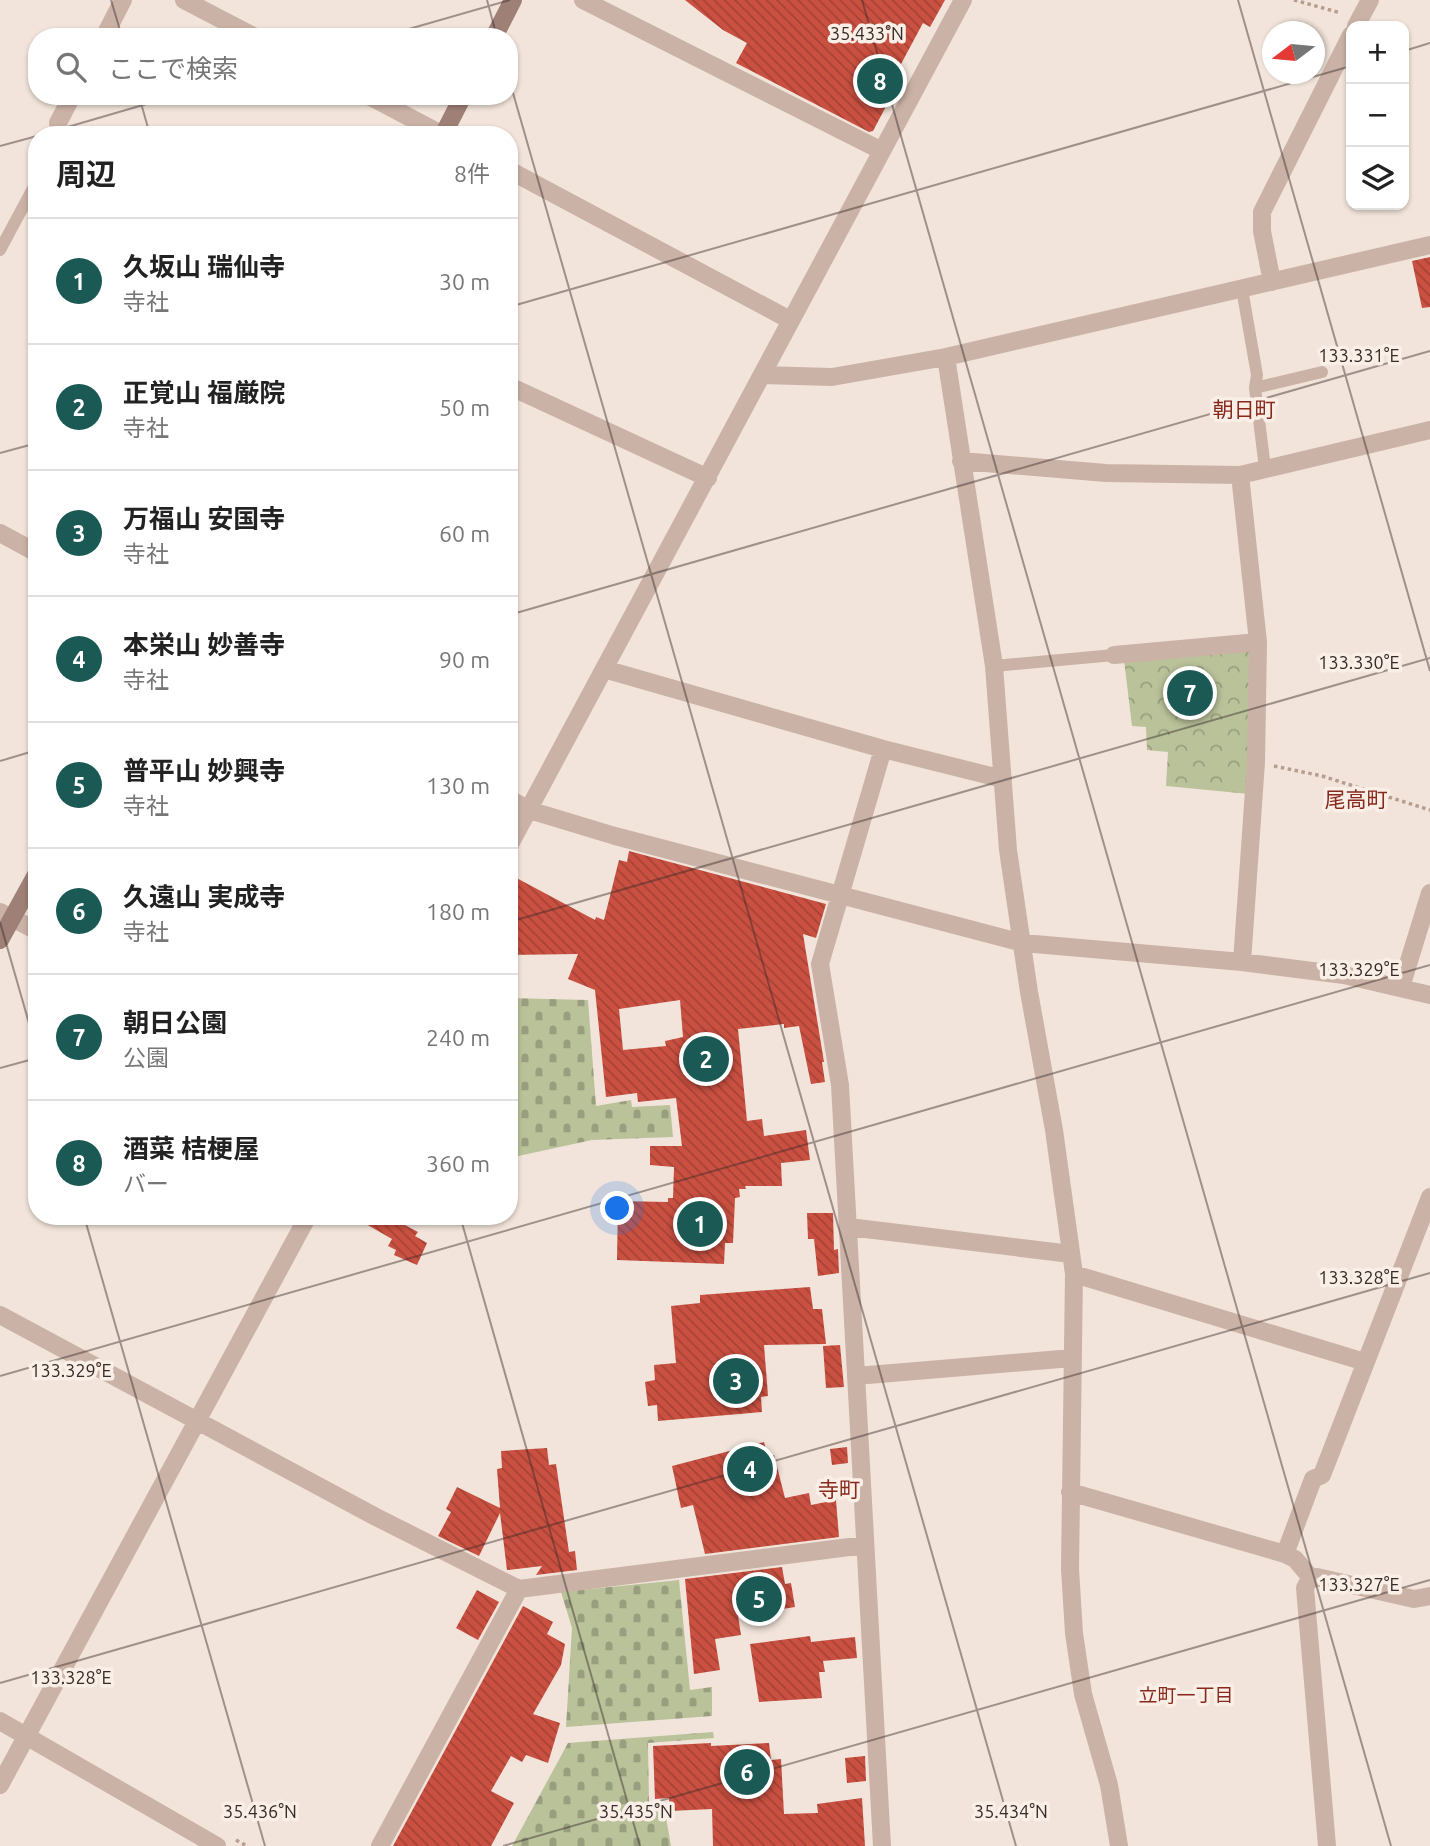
<!DOCTYPE html>
<html lang="ja">
<meta charset="utf-8">
<style>
body{margin:0;font-family:Ubuntu,"Noto Sans JP",sans-serif;background:#f6f6f6;color:#222}
.controls{position:absolute;right:21px;top:21px;display:grid;overflow:hidden;border-radius:14px;box-shadow:0 2px 5px #0004}
.controls button{width:63px;height:63px;display:grid;place-items:center;padding:0;border:0;border-bottom:2px solid #e0e0e0;background:#fff;color:#222;font:35px sans-serif}
.compass{position:absolute;left:1262px;top:21px;width:63px;height:63px;border-radius:50%;background:#fff;box-shadow:0 2px 5px #0004;rotate:254deg}
.you{position:absolute;left:618px;top:1209px;width:24px;height:24px;margin:-18px;border:5px solid #fff;border-radius:50%;background:#1a73e8;box-shadow:0 0 0 10px #1a73e833}
.badge{display:grid;place-items:center;width:46px;height:46px;border-radius:50%;background:#1b5955;color:#fff;font-size:23px;font-weight:700}
.pin{position:absolute;translate:-50% -50%;border:4px solid #fff;box-shadow:0 2px 7px #0006}
.list{margin:0;padding:0;list-style:none}
h2{display:flex;justify-content:space-between;align-items:center;height:91px;margin:0;padding:0 28px;font-size:30px}
h2 small{font-size:23px;font-weight:400;color:#767676}
.list li{display:grid;grid-template-columns:46px 1fr auto;gap:21px;align-items:center;box-sizing:border-box;height:126px;padding:0 28px;border-top:2px solid #e0e0e0}
.list b{display:block;font-size:26px;white-space:nowrap}
.list p{margin:0;font-size:23px;white-space:nowrap;color:#767676}
.list em{font-size:23px;font-style:normal;color:#767676}
.icon{flex:none;width:38px;height:38px;fill:none;stroke:currentColor;stroke-width:2;stroke-linecap:round;stroke-linejoin:round}
.map{position:relative;flex:none;width:1430px;height:1846px;overflow:hidden}
.search{position:absolute;background:#fff;box-shadow:0 2px 5px #0004;left:28px;top:28px;width:490px;height:77px;display:flex;align-items:center;gap:18px;box-sizing:border-box;padding:0 24px;border-radius:28px;color:#767676;font-size:26px}
.panel{position:absolute;background:#fff;box-shadow:0 2px 5px #0004;left:28px;top:126px;width:490px;height:1099px;border-radius:28px}
.map>svg:first-child{display:block}
.cemetery{fill:url(#cemetery-stones)}
.park{fill:url(#park-crowns)}
.building{fill:url(#building-back-hatch);fill-rule:evenodd}
.lines{fill:none;stroke-linecap:round;stroke-linejoin:round}
.path{stroke:#b79c90;stroke-width:3.5;stroke-dasharray:3.5 3.5;stroke-linecap:butt}
.service{stroke:#cbb2a6;stroke-width:12}
.minor{stroke:#cbb2a6;stroke-width:18}
.tertiary{stroke:#cbb2a6;stroke-width:18}
.secondary{stroke:#9f8077;stroke-width:18}
.ticks{fill:none;stroke:#372a27;stroke-width:2;stroke-opacity:0.45}
.labels{text-anchor:middle;dominant-baseline:central;stroke-width:7;stroke-linejoin:round;paint-order:stroke}
.neighbourhood-label{font-size:19px;fill:#88291d;stroke:#faefe7}
.quarter-label{font-size:21px;fill:#88291d;stroke:#faefe7}
.ticks-label{font-size:18px;text-anchor:middle;fill:#372a27;stroke:#faefe7;stroke-width:7;stroke-linejoin:round;paint-order:stroke}
</style>
<div class="map">
<svg width="1430" height="1846" viewBox="0 0 1430 1846">
<defs>
<pattern id="cemetery-stones" width="16" height="16" patternUnits="userSpaceOnUse" patternTransform="scale(1.75)"><rect width="16" height="16" fill="#bac29a"/><path d="M2 7V4a2 2 0 0 1 4 0v3zM10 15v-3a2 2 0 0 1 4 0v3z" fill="#989e7e"/></pattern>
<pattern id="park-crowns" width="20" height="18" patternUnits="userSpaceOnUse" patternTransform="scale(1.75)"><rect width="20" height="18" fill="#bac29a"/><path d="M2 6a3 3 0 1 1 6 0M12 15a3 3 0 1 1 6 0" fill="none" stroke="#989e7e"/></pattern>
<pattern id="building-back-hatch" width="6" height="6" patternUnits="userSpaceOnUse" patternTransform="scale(1.75)"><rect width="6" height="6" fill="#ca5041"/><path d="M-1 5l2 2M0 0l6 6M5-1l2 2" fill="none" stroke="#a54336"/></pattern>
</defs>
<rect width="100%" height="100%" fill="#f2e4da"/>
<path class="cemetery" d="M509,998L588,1000L596,1106L631,1100L632,1107L670,1105L673,1137L592,1140L509,1158Z
M679,1580L690,1690L712,1687V1716L566,1727L572,1628L561,1592Z
M713,1732L714,1738L648,1743L649,1803L664,1806L671,1846H512L568,1743Z"/>
<path class="park" d="M1247,648L1254,653L1249,794L1166,786L1168,752L1147,750L1146,727L1132,726L1124,660Z"/>
<path class="building" d="M685,0H945L930,27L923,23L886,92L892,95L873,131L869,132L736,63L747,43L723,30Z
M1430,257V307L1422,308L1412,261Z
M629,851L826,904L816,938L803,934L824,1062H822L825,1082L811,1084L799,1026L784,1028V1024L738,1029L747,1121L762,1119L764,1136L806,1130L810,1160L781,1163L782,1186H745L746,1189H739L740,1197L735,1198L733,1243H725L724,1264L617,1260L618,1201L668,1202V1198H673L674,1167L650,1165V1146H682L676,1098L638,1102L637,1093L606,1097L595,990L568,979L578,954L509,955V874L595,920L596,917L604,920L619,860L627,862ZM680,1000L683,1037L665,1041L666,1046L623,1050L619,1009Z
M807,1213H833L834,1250L838,1249L839,1273L818,1276L814,1239H808Z
M352,1216H388L418,1232L415,1236L427,1243L417,1265L394,1255L396,1250L388,1246L392,1239Z
M810,1287L813,1309H822L826,1344L764,1345L768,1396L761,1397L762,1412L658,1421L657,1405L648,1406L645,1382L655,1380L654,1365L676,1363L671,1306L700,1303V1295Z
M840,1345L844,1387L826,1388L823,1346Z
M764,1442L768,1457L774,1455L785,1498L809,1493L811,1505L836,1500L839,1537L705,1554L693,1505L681,1508L672,1466Z
M847,1447L848,1463L832,1465L830,1449Z
M547,1448L549,1465L556,1464L569,1552L575,1551L577,1570L536,1575L542,1566L507,1570L500,1513L479,1556L438,1536L451,1512L446,1509L457,1487L500,1508L497,1469L502,1468L501,1451Z
M782,1567L785,1584L791,1583L795,1607L738,1616L741,1635L715,1639L720,1670L694,1674L685,1579Z
M477,1590L499,1602L478,1640L456,1628Z
M523,1606L553,1622L547,1634L565,1644L561,1665L533,1714L560,1723L548,1763L526,1755L522,1762L511,1756L491,1791L514,1803L491,1846H393Z
M810,1636L811,1642L855,1637L857,1658L823,1661L825,1672H819L822,1698L759,1702L750,1644Z
M711,1743V1746L769,1743L771,1760L781,1759L784,1814L818,1813L817,1804L862,1798L865,1846H713L712,1809L670,1811L669,1798L655,1799L653,1746Z
M865,1756L866,1781L847,1783L845,1758Z"/>
<g class="lines">
<path class="path" d="M1294,0L1341,13
M1274,766L1322,776L1430,810
M236,1840L247,1846"/>
<path class="service" d="M58,123L61,131L68,135
M0,250L37,181
M1242,289L1257,375L1255,388L1265,468
M1255,388L1322,372
M994,666L1114,655"/>
<path class="minor" d="M184,0L255,37
M583,0L882,151
M1356,26L1370,0
M104,37L123,0
M369,96L443,135
M58,123L72,96
M509,170L790,320
M1272,282L1262,231V212L1351,35
M946,357L994,666L1008,850L1029,992L1054,1130L1074,1274L1070,1569L1074,1633L1083,1694L1109,1785L1119,1846
M762,375L832,377L946,357L1430,245
M509,386L708,478
M961,461L1106,473L1240,475L1430,430
M1240,475L1258,642L1256,762L1242,962
M0,533L37,553
M1114,655L1258,642
M604,669L883,749
M509,799L529,810L615,836L1023,943L1242,962L1344,975L1430,995
M509,846L963,0
M0,912L37,931
M1401,987L1430,893
M849,1227L1071,1254
M1074,1274L1365,1362
M0,1315L376,1517L519,1589L865,1545
M856,1376L1072,1358
M1070,1492L1285,1554L1295,1559L1312,1579
M1285,1554L1313,1479L1322,1475L1430,1197
M0,1785L308,1216
M380,1846L519,1589
M882,1846L840,1085L820,964L883,749L1003,779
M1327,1846L1305,1588L1309,1580L1317,1577L1414,1599L1430,1596"/>
<path class="tertiary" d="M0,1721L217,1846"/>
<path class="secondary" d="M494,37L513,0
M443,135L463,96
M0,940L37,873"/>
</g>
<path class="ticks" d="M111,0L122,37M487,0L497,37M862,0L1391,1846M1238,0L1430,671M381,37L510,0M1404,51L1430,43M509,79L1016,1846M139,96L150,135M40,135L174,96M0,146L37,136M509,307L1351,66M0,453L37,443M509,615L1430,351M0,761L37,750M0,922L37,1051M509,922L1430,658M0,1068L37,1058M84,1216L265,1846M460,1216L640,1846M0,1376L1430,965M0,1683L1430,1273M503,1846L1430,1580"/>
<g class="labels">
<g class="neighbourhood-label">
<text x="1186" y="1695">立町一丁目</text>
</g>
<g class="quarter-label">
<text x="1244" y="409">朝日町</text>
<text x="1356" y="799">尾高町</text>
<text x="839" y="1489">寺町</text>
</g>
</g>
<g class="ticks-label">
<text x="867" y="40">35.433°N</text>
<text x="1359" y="362">133.331°E</text>
<text x="1359" y="669">133.330°E</text>
<text x="1359" y="976">133.329°E</text>
<text x="1359" y="1284">133.328°E</text>
<text x="71" y="1377">133.329°E</text>
<text x="1359" y="1591">133.327°E</text>
<text x="71" y="1684">133.328°E</text>
<text x="260" y="1818">35.436°N</text>
<text x="636" y="1818">35.435°N</text>
<text x="1011" y="1818">35.434°N</text>
</g>
</svg>
<div class="controls">
<button>+</button>
<button>−</button>
<button><svg class="icon" aria-label="layers" viewBox="0 0 24 24"><path d="M12 4l9 5-9 5-9-5zM3 14l9 5 9-5"/></svg></button>
</div>
<svg class="compass" viewBox="-18 -18 36 36"><path d="M0-13l5 13h-10z" fill="#e53935"/><path d="M0 13l5-13h-10z" fill="#767676"/></svg>
<div class="you"></div>
<div class="pin badge" style="left:700px;top:1224px">1</div>
<div class="pin badge" style="left:706px;top:1059px">2</div>
<div class="pin badge" style="left:736px;top:1381px">3</div>
<div class="pin badge" style="left:750px;top:1469px">4</div>
<div class="pin badge" style="left:759px;top:1599px">5</div>
<div class="pin badge" style="left:747px;top:1772px">6</div>
<div class="pin badge" style="left:1190px;top:693px">7</div>
<div class="pin badge" style="left:880px;top:81px">8</div>
<div class="search"><svg class="icon" aria-label="search" viewBox="0 0 24 24"><circle cx="10" cy="10" r="6"/><path d="M15 15l6 6"/></svg>ここで検索</div>
<section class="panel">
<h2>周辺<small>8件</small></h2>
<ul class="list">
<li><span class="badge">1</span><div><b>久坂山 瑞仙寺</b><p>寺社</p></div><em>30 m</em></li>
<li><span class="badge">2</span><div><b>正覚山 福厳院</b><p>寺社</p></div><em>50 m</em></li>
<li><span class="badge">3</span><div><b>万福山 安国寺</b><p>寺社</p></div><em>60 m</em></li>
<li><span class="badge">4</span><div><b>本栄山 妙善寺</b><p>寺社</p></div><em>90 m</em></li>
<li><span class="badge">5</span><div><b>普平山 妙興寺</b><p>寺社</p></div><em>130 m</em></li>
<li><span class="badge">6</span><div><b>久遠山 実成寺</b><p>寺社</p></div><em>180 m</em></li>
<li><span class="badge">7</span><div><b>朝日公園</b><p>公園</p></div><em>240 m</em></li>
<li><span class="badge">8</span><div><b>酒菜 桔梗屋</b><p>バー</p></div><em>360 m</em></li>
</ul>
</section>
</div>
